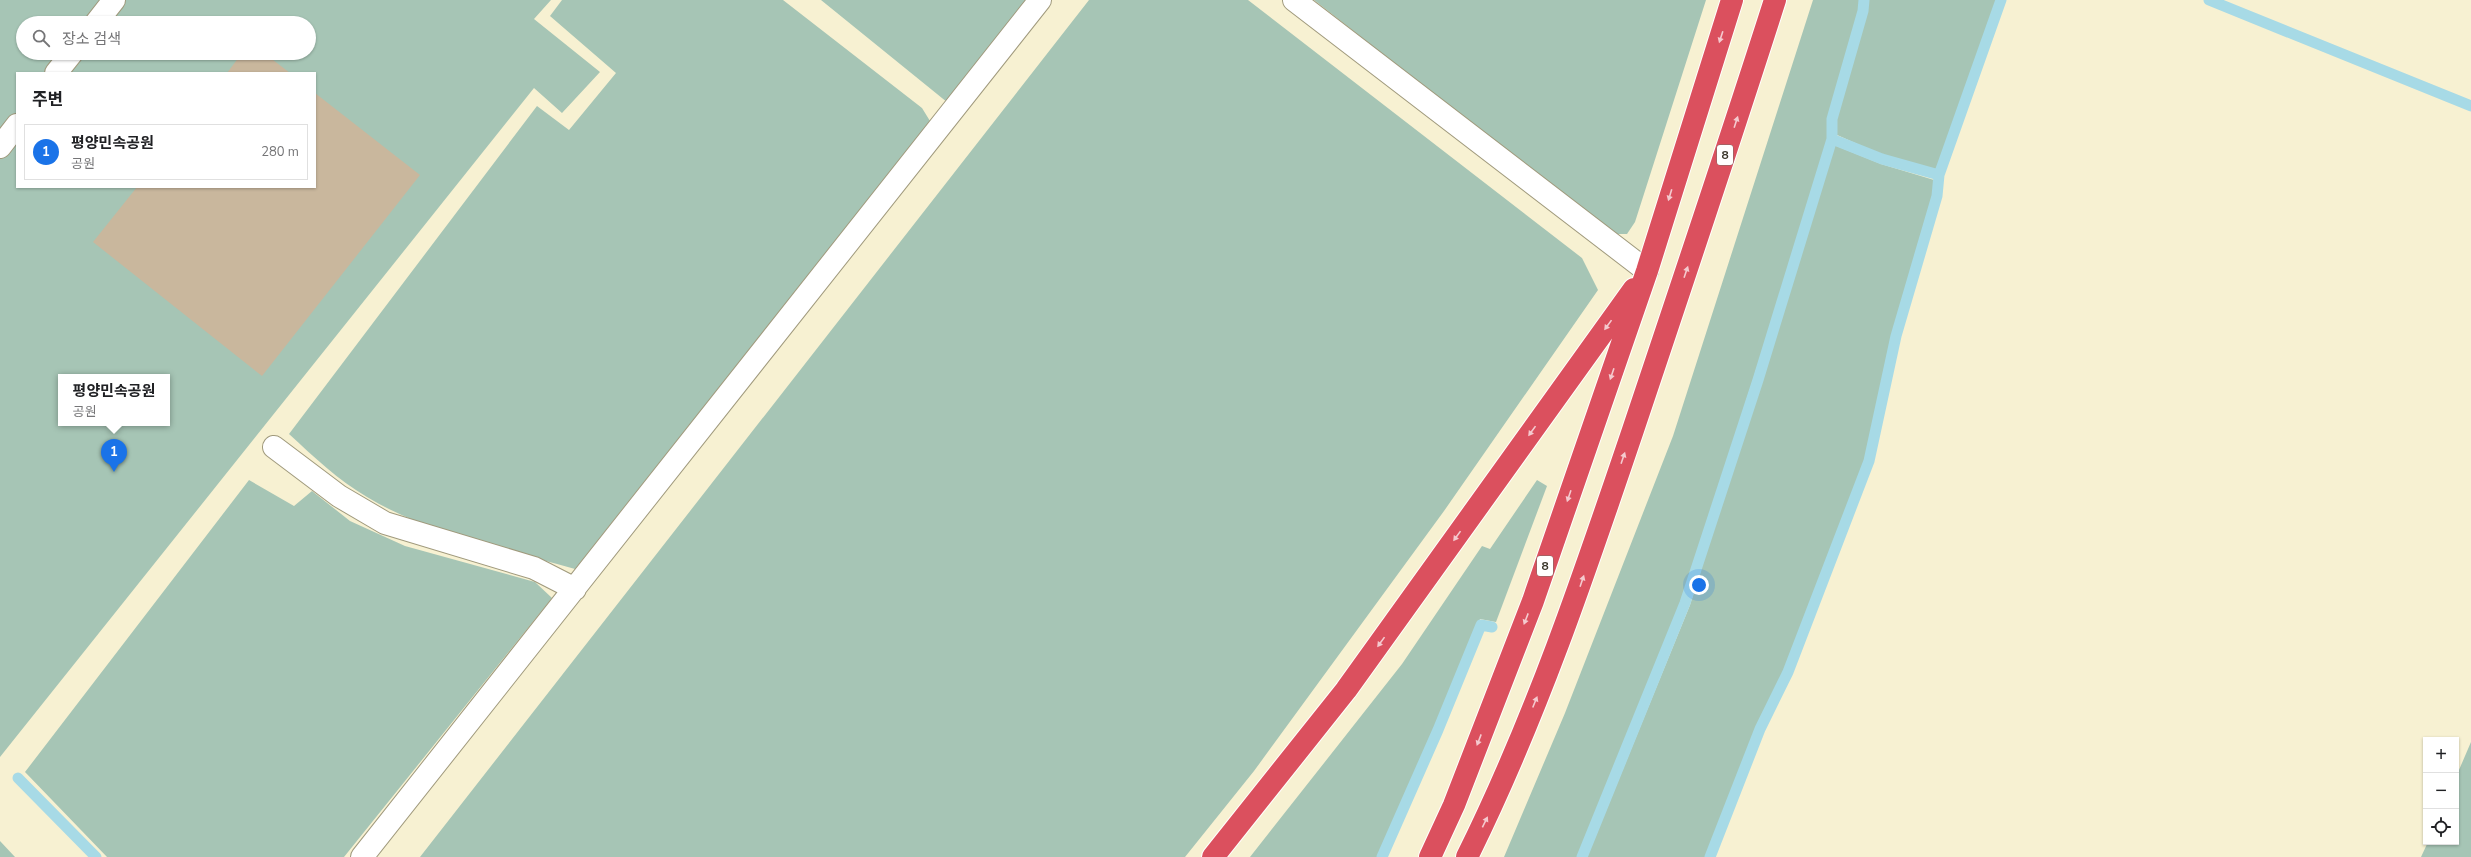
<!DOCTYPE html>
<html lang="ko">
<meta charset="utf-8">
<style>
body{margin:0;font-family:"Nunito Sans","Noto Sans KR",sans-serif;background:#f6f6f6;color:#202124}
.controls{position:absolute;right:12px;bottom:12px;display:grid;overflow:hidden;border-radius:0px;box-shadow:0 1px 3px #0004}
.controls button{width:36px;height:36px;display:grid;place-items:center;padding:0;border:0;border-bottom:1px solid #e0e0e0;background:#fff;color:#202124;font:20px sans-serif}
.you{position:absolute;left:1699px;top:585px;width:14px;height:14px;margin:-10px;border:3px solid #fff;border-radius:50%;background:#1a73e8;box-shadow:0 0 0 6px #1a73e833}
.badge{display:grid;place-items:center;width:26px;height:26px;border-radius:50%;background:#1a73e8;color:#fff;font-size:13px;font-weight:700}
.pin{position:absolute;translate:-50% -33px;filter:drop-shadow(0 1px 2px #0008)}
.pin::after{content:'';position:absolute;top:21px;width:14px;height:12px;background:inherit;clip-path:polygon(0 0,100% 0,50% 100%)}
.popup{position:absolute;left:58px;top:374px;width:112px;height:52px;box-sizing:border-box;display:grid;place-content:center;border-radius:0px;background:#fff;filter:drop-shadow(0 1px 3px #0005);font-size:13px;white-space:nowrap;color:#757577}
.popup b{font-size:15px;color:#202124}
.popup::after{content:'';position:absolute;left:50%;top:100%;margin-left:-8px;border:8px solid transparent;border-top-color:#fff}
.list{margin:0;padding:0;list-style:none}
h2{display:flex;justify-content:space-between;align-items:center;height:52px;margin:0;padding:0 16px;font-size:17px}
h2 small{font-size:13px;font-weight:400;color:#757577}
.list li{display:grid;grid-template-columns:26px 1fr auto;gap:12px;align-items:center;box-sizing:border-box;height:56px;margin:0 8px 8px;padding:0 8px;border:1px solid #e0e0e0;border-radius:0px}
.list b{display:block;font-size:15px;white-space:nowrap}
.list p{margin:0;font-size:13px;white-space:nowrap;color:#757577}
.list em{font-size:13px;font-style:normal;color:#757577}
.icon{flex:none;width:22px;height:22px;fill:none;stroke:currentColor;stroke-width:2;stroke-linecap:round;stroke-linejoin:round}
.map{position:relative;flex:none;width:2471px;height:857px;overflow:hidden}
.search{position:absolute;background:#fff;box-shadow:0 1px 3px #0004;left:16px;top:16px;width:300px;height:44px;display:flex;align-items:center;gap:10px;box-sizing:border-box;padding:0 14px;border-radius:22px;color:#757577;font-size:15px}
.panel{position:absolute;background:#fff;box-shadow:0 1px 3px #0004;left:16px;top:72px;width:300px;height:116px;border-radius:0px}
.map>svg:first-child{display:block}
.green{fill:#a6c5b5;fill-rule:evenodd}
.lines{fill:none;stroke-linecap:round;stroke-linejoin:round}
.stream{stroke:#a7dae6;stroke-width:11}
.building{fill:#c9b79d}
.minor-casing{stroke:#a09a7d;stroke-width:24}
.highway-casing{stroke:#fff;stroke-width:24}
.minor{stroke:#fff;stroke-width:22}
.highway{stroke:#db505e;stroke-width:22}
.oneway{fill:#f4cacf}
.labels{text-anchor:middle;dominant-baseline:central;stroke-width:3;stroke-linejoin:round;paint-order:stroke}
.shield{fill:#fff;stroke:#737168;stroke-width:1}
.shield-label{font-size:12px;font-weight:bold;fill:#373428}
</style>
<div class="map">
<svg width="2471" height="857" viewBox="0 0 2471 857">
<rect width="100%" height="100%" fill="#f7f1d2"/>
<path class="green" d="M0,0H551L534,19L600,72L562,113L534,88L0,757ZM23,23H309V53H23ZM17,73H315V187H17ZM61,377H167V423H61Z
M562,0H783L922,108L930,121L575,569C509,550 426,533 367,497C338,480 314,457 289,434L537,106L569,130L616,73L550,16Z
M821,0H1048L958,111Z
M1089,0H1248L1582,258L1598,290L1444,511L1254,771L1185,857H420Z
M1314,0H1706L1635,222L1627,234H1612Z
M1813,0H1860L1859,11L1829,118L1830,138L1682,602L1578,857H1504L1565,713L1673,436Z
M1867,0H1997L1937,171L1884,156L1835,134V120L1866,12Z
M1834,145L1881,164L1934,180L1933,194L1892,336L1865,460L1785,671L1756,729L1707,857H1587L1690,605Z
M249,480L294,506L312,491L350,521L405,546L535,582L552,598L344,857H107L25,772Z
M1537,480L1547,486L1496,622L1480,619L1434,730L1377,857H1250L1402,664L1482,546L1490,549Z
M2471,742V857H2421L2428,842H2456V777Z
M0,841L15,857H0Z"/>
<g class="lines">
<path class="stream" d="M2209,0L2471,106
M1832,139L1882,159L1939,175
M18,778L96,857
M1382,857L1438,730L1481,625L1492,627
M1582,857L1685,603L1758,380L1832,139V119L1863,11L1864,0
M1710,857L1760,729L1788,672L1869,461L1896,336L1937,196L1939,175L2001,0"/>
</g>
<path class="building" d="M242,53H264L290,73H227Z
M315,93L420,175L262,376L93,242L137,187H315Z"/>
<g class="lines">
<defs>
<path id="minor" d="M1294,0L1647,271
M96,23L114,0
M56,73L72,53
M0,147L17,125
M274,447L339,496L385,523L534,568L575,589
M362,857L1040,0"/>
<path id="highway" d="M1213,857L1346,690L1634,289
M1430,857L1454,805L1533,601L1647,271L1732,0
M1467,857C1535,720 1584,575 1633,430C1681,287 1729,144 1775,0"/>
</defs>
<use href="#minor" class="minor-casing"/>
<use href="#highway" class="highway-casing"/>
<use href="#minor" class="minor"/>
<use href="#highway" class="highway"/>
</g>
<defs><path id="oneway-solid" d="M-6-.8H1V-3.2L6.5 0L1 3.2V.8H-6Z"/></defs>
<g class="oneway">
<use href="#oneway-solid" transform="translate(1721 37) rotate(108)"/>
<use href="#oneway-solid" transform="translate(1736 122) rotate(-72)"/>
<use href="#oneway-solid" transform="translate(1670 195) rotate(107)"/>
<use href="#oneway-solid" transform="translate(1686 272) rotate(-71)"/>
<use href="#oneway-solid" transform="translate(1608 325) rotate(126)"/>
<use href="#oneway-solid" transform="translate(1612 374) rotate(109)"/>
<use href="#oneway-solid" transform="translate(1532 431) rotate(126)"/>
<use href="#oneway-solid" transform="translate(1623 458) rotate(-71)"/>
<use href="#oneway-solid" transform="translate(1569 496) rotate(109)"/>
<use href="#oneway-solid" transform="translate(1457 536) rotate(126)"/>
<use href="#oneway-solid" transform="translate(1582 581) rotate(-71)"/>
<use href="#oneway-solid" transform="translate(1526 619) rotate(111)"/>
<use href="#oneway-solid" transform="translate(1381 642) rotate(126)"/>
<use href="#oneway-solid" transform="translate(1535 702) rotate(-68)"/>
<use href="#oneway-solid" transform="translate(1479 740) rotate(111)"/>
<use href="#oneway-solid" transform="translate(1485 822) rotate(-64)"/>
</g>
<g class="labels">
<g class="shield">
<rect x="1717" y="145" width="16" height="20" rx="3"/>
<rect x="1537" y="556" width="16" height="20" rx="3"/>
</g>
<g class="shield-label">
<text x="1725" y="155">8</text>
<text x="1545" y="566">8</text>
</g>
</g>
</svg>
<div class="controls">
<button>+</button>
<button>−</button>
<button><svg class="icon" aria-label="locate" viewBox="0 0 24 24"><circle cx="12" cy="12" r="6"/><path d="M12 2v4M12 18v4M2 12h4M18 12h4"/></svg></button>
</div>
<div class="you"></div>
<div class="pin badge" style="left:114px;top:472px">1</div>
<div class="popup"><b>평양민속공원</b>공원</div>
<div class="search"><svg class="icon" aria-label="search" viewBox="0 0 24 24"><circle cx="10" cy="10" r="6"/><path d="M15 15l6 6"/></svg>장소 검색</div>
<section class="panel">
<h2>주변<small></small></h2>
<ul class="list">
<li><span class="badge">1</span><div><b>평양민속공원</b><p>공원</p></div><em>280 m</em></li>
</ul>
</section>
</div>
